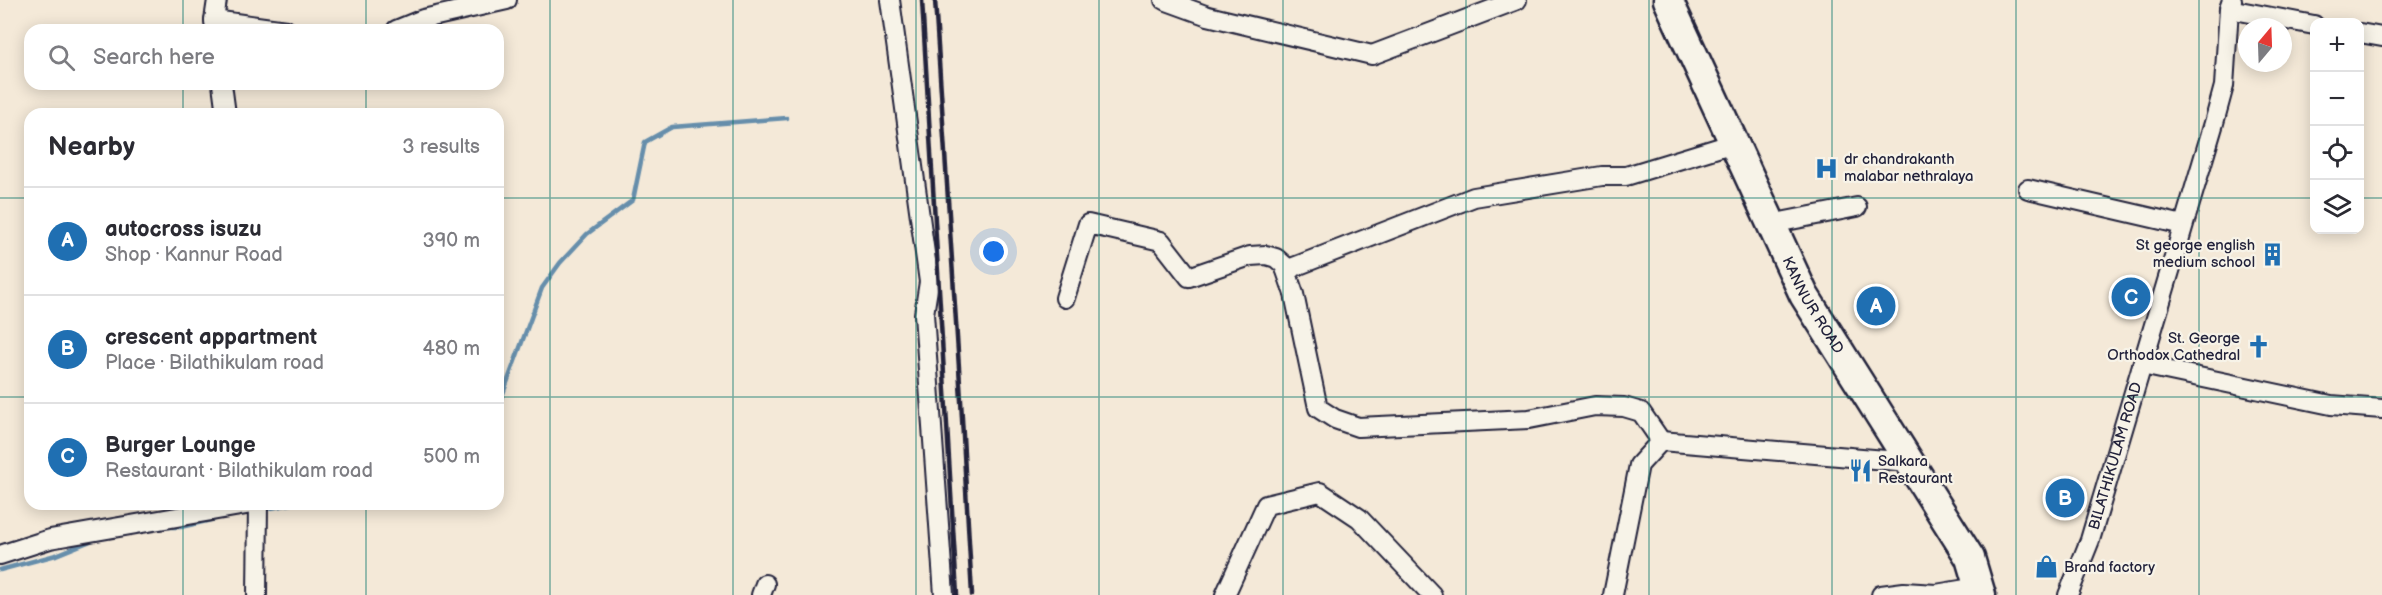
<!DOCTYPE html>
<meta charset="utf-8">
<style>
body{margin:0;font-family:"Balsamiq Sans",sans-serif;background:#f7f7f7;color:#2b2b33}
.controls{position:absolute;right:18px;top:18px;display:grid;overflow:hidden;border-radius:12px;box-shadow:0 3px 15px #0003}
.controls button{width:54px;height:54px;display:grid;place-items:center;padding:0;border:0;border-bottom:2px solid #e1e1e2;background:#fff;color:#2b2b33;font:30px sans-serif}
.compass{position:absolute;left:2238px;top:18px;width:54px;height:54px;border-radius:50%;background:#fff;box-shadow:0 3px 15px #0003;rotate:19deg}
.you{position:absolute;left:994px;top:252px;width:21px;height:21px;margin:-15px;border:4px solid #fff;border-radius:50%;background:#1a73e8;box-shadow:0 0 0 9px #1a73e833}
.badge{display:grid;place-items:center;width:39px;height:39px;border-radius:50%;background:#1f6fb2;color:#fff;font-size:20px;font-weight:700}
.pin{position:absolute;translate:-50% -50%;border:3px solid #fff;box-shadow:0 2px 6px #0006}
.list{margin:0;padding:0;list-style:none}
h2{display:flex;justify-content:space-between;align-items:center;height:78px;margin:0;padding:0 24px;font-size:26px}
h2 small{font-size:20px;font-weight:400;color:#7c7c81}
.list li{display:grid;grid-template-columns:39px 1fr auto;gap:18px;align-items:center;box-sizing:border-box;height:108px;padding:0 24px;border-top:2px solid #e1e1e2}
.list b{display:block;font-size:22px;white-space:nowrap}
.list p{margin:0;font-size:20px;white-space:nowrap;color:#7c7c81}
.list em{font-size:20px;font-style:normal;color:#7c7c81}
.icon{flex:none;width:33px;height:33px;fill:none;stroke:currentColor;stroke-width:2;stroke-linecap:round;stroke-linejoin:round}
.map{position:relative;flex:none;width:2382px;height:595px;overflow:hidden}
.search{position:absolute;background:#fff;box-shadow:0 3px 15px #0003;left:24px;top:24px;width:480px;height:66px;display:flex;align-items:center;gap:15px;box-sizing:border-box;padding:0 21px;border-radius:18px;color:#7c7c81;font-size:22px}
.panel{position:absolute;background:#fff;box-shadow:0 3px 15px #0003;left:24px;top:108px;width:480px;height:402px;border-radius:18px}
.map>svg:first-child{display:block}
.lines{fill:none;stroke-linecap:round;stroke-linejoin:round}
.stream{stroke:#668eab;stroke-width:4.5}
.street-casing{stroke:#22223b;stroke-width:22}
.primary-casing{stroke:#22223b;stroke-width:33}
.street{stroke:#f7f3e8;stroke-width:18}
.primary{stroke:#f7f3e8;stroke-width:28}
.rail{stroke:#22223b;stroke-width:4.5}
.grid{fill:none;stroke:#0f766e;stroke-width:1.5;stroke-opacity:0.55}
.labels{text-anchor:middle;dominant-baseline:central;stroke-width:4.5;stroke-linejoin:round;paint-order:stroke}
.poi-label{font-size:15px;fill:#22223b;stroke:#f7f3e8;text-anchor:start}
.street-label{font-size:15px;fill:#22223b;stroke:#f7f3e8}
</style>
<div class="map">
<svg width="2382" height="595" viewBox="0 0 2382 595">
<rect width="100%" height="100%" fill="#f4e9d8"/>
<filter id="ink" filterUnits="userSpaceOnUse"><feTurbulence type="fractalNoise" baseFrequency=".0167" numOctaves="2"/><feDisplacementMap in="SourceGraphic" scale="12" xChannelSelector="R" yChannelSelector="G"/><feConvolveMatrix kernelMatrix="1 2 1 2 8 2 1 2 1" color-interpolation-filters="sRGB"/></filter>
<g filter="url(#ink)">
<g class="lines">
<path class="stream" d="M498,407L542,288L560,263L587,234L633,200L645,142L672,127L787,118
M261,510L291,504
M167,527H181L215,519
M0,570L56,555L93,540"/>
<defs>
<g id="street">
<path d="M890,0L929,282L924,314L944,595"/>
<path d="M1164,0L1208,16L1372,55L1517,0"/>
<path d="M2229,9L2314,25"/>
<path d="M214,20L286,30"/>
<path d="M215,30L214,20L217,0"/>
<path d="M396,30L423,19L507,0"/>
<path d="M2360,33L2382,37"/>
<path d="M222,84L226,114"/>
<path d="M2028,189L2183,225"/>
<path d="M1771,224L1857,207"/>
<path d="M1286,270L1474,197L1602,176H1626L1734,143"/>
<path d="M1065,298L1088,224L1161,241L1189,277L1250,256L1266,255L1276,258L1284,265L1294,294L1318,408L1335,419L1358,427L1529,419L1595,406L1624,407L1641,412L1661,441"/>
<path d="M2142,365L2331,405L2382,409"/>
<path d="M0,555L50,539L252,504"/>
<path d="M257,595L258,504"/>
<path d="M761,595L765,584"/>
<path d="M1225,595L1266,505L1320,492L1359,518L1432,595"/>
<path d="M1613,595L1639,465L1661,441L1909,462"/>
<path d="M1881,595L1904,592L1936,594L1978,587"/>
<path id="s1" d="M2068,595L2090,540L2214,123L2224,86L2229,9L2232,0"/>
</g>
<g id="primary">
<path id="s2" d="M1668,0L1804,295L1970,558L1981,595"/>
</g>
</defs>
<use href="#street" class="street-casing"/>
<use href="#primary" class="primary-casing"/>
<use href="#street" class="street"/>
<use href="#primary" class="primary"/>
<path class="rail" d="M922,0L957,595
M935,0L960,383L972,595"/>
</g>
</g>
<path class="grid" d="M183,0V30M366,0V30M550,0V595M733,0V595M916,0V595M1099,0V595M1283,0V595M1466,0V595M1649,0V595M1832,0V595M2016,0V595M2199,0V595M183,84V114M366,84V114M0,198H30M498,198H2314M2360,198H2382M0,397H30M498,397H2382M183,504V595M366,504V595"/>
<defs>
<symbol id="hospital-bare" viewBox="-9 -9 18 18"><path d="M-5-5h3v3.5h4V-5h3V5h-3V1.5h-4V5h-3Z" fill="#1f6fb2" stroke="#f7f3e8" stroke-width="2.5" paint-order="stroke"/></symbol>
<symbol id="building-bare" viewBox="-9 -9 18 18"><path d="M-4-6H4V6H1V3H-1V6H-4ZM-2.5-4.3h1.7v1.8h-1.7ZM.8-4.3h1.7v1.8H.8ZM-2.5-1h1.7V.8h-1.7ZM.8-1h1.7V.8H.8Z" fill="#1f6fb2" stroke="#f7f3e8" stroke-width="2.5" paint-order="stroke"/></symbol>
<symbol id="church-bare" viewBox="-9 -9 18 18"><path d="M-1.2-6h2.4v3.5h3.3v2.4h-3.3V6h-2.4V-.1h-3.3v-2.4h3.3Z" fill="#1f6fb2" stroke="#f7f3e8" stroke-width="2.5" paint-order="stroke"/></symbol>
<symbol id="restaurant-bare" viewBox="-9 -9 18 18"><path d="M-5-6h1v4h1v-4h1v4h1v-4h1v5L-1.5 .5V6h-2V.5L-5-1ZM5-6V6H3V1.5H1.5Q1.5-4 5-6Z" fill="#1f6fb2" stroke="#f7f3e8" stroke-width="2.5" paint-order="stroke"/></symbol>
<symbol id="shop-bare" viewBox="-9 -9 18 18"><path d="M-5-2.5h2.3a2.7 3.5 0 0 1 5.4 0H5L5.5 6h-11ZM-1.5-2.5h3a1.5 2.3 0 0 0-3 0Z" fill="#1f6fb2" stroke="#f7f3e8" stroke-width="2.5" paint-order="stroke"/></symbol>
</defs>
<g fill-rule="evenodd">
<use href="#hospital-bare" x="1810" y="152" width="33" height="33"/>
<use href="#building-bare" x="2256" y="238" width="33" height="33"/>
<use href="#church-bare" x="2242" y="330" width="33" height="33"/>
<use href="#restaurant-bare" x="1844" y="454" width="33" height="33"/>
<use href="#shop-bare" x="2030" y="550" width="33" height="33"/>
</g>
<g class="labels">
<g class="poi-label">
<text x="1844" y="159">dr chandrakanth<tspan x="1844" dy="17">malabar nethralaya</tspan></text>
<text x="2255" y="245" text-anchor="end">St george english<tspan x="2255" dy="17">medium school</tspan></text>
<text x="2240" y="338" text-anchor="end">St. George<tspan x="2240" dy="17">Orthodox Cathedral</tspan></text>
<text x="1878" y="461">Salkara<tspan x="1878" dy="17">Restaurant</tspan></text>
<text x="2064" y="567">Brand factory</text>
</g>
<g class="street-label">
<text stroke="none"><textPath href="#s2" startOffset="338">KANNUR ROAD</textPath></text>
<text stroke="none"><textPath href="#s1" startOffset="147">BILATHIKULAM ROAD</textPath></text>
</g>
</g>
</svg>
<div class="controls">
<button>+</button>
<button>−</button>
<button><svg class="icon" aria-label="locate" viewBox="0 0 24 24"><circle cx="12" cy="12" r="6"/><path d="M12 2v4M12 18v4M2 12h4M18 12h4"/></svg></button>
<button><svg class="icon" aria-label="layers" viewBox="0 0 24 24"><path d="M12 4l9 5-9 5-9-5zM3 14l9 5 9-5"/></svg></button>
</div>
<svg class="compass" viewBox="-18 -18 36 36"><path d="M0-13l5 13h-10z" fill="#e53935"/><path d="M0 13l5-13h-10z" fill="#7c7c81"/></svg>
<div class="you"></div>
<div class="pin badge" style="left:1876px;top:306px">A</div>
<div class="pin badge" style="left:2065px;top:498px">B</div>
<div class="pin badge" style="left:2131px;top:297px">C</div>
<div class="search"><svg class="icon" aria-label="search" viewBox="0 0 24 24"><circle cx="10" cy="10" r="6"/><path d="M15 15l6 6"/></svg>Search here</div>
<section class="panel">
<h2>Nearby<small>3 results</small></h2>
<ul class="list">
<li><span class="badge">A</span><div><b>autocross isuzu</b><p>Shop · Kannur Road</p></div><em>390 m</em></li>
<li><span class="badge">B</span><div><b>crescent appartment</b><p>Place · Bilathikulam road</p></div><em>480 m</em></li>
<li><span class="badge">C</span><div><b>Burger Lounge</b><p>Restaurant · Bilathikulam road</p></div><em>500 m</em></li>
</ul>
</section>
</div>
